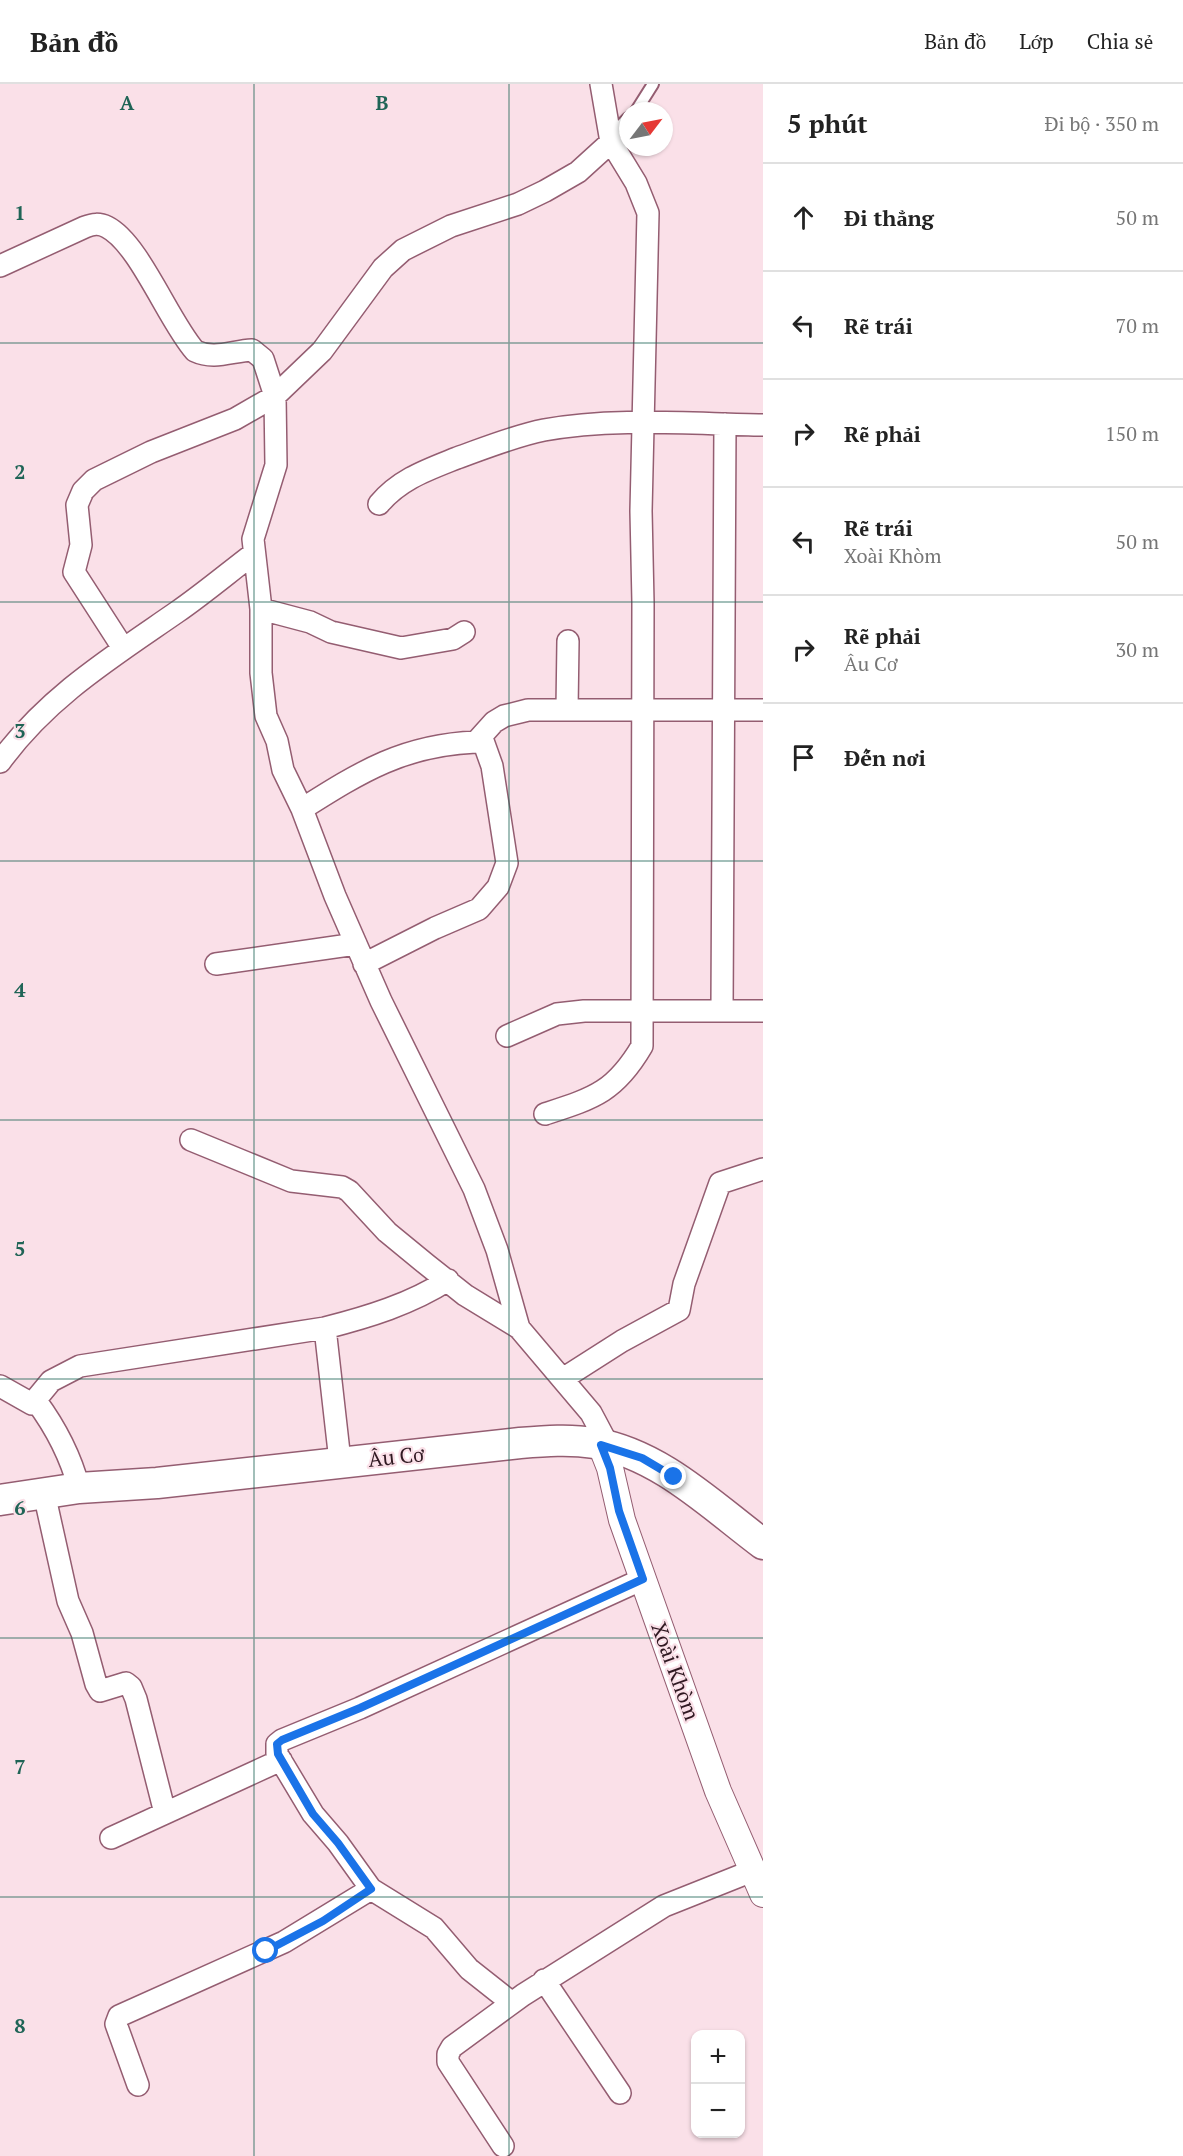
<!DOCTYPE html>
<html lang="vi">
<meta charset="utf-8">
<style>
body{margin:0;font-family:"PT Serif",serif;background:#f2f2f2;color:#222}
.controls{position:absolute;right:18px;bottom:18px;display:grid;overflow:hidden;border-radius:12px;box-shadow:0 2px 4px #0004}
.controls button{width:54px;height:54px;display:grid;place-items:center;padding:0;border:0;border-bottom:2px solid #e0e0e0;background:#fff;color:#222;font:30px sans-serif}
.compass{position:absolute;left:619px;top:18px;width:54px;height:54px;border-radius:50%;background:#fff;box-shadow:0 2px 4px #0004;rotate:58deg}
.stop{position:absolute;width:18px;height:18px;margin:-14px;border:4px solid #1a73e8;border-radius:50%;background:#fff}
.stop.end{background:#1a73e8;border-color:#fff;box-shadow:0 2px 6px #0008}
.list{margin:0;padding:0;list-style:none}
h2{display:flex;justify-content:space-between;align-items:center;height:78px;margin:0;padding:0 24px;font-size:26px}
h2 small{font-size:20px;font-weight:400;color:#767676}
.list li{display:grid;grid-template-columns:39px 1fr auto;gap:18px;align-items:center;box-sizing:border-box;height:108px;padding:0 24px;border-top:2px solid #e0e0e0}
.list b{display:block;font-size:22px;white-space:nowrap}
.list p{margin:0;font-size:20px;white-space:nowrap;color:#767676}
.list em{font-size:20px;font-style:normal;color:#767676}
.icon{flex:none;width:33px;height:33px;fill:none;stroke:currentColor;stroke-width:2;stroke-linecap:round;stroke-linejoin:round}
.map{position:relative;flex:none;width:763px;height:2072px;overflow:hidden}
header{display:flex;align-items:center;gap:36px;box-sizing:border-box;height:84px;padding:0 30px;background:#fff;border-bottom:2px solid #e0e0e0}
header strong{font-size:28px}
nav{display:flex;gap:33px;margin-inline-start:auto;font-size:21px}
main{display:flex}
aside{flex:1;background:#fff}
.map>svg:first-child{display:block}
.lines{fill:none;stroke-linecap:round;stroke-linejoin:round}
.service-casing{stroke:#945d71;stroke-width:14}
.minor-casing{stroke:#945d71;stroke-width:24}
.tertiary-casing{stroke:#945d71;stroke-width:28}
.secondary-casing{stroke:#945d71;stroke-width:33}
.service{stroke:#fff;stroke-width:10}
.minor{stroke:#fff;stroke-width:21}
.tertiary{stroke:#fff;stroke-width:26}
.secondary{stroke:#fff;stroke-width:30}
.route{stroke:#1a73e8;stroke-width:8}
.grid{fill:none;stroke:#1f6456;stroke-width:1.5;stroke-opacity:0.55}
.labels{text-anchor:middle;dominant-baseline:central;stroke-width:4.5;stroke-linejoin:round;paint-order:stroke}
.street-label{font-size:21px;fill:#301922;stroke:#fae0e8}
.grid-label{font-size:20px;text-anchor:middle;font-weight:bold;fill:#1f6456;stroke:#fae0e8;stroke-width:4.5;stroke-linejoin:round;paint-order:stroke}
</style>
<header>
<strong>Bản đồ</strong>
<nav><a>Bản đồ</a><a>Lớp</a><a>Chia sẻ</a></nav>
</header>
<main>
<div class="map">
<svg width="763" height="2072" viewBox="0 0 763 2072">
<rect width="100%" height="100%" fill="#fae0e8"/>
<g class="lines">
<defs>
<path id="service" d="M636,27L653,0
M608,45L620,42L628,34"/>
<path id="minor" d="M0,182L85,143C93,140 99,139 107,143C139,159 169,238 195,267C214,276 232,267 252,266L263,275L275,312L276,381L253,455L261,525V589L266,632L277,657L283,686L302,725L335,812L381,917L474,1105L497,1166L519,1244
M379,420C400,395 427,386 457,374C485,364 514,352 544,346C613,333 692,340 763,341
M261,525L310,538L331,548L401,564L453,555L464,548
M123,564L74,488L81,461L77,421L83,407L94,396L151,368L235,335L275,312L322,267L383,184L403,166L451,142L518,120L545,107L578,88L611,58
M567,625L568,557
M0,678C47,613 112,573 177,528C203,510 228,489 253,470
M302,725C362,687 404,661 476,658L494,638L504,632L528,626H763
M216,880L356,860
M364,880L435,844L479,825L498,803L507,779L492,682L482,654
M722,927L725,340
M507,952L557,930L584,927H763
M545,1030C594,1014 615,1008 642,962L643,519L641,427L648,129L636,99L611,58L601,0
M191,1056L291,1097L342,1103L349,1107L387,1148L426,1180L465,1211L519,1244L591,1329L609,1363
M325,1244L340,1377
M564,1294L622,1257L679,1226L684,1200L720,1099L763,1085
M0,1302L32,1320L51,1297L80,1282L325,1244C368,1233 411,1220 448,1196
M36,1317C56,1344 70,1370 79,1404
M44,1409L68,1517L82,1549L96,1600L100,1607L126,1599L131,1603L136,1615L165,1729
M111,1754L281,1676
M544,1896L620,2009
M512,1919L469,1885L434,1844L371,1805L338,1759L313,1730L277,1670V1660L282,1656L360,1624L643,1495
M138,2001L116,1940L119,1932L284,1858L371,1805
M503,2062L448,1978V1970L452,1963L523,1911L664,1822L752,1787"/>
<path id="tertiary" d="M601,1361L610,1384L622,1436L718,1707L763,1810"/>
<path id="secondary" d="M0,1416L79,1404L157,1399L520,1359C545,1357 570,1355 594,1359C660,1370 712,1422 763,1460"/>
</defs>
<use href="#service" class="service-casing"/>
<use href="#minor" class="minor-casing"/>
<use href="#tertiary" class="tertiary-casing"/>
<use href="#secondary" class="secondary-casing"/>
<use href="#service" class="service"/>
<use href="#minor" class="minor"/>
<use href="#tertiary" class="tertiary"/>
<use href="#secondary" class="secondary"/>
</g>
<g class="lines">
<path class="route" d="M266,1867L323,1837L371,1805L338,1759L313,1730L278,1670L277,1660L282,1656L360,1624L643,1495L619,1427L610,1384L601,1361L642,1374L674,1393"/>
</g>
<path class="grid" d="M254,0V2072M509,0V2072M0,259H763M0,518H763M0,777H763M0,1036H763M0,1295H763M0,1554H763M0,1813H763"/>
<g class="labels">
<g class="street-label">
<text transform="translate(396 1372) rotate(-6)">Âu Cơ</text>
<text transform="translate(676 1587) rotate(70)">Xoài Khòm</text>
</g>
</g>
<g class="grid-label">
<text x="127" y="26">A</text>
<text x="382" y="26">B</text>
<text x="20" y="136">1</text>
<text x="20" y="395">2</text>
<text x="20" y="654">3</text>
<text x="20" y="913">4</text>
<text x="20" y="1172">5</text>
<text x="20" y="1431">6</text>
<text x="20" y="1690">7</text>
<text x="20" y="1949">8</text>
</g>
</svg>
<div class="controls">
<button>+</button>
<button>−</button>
</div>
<svg class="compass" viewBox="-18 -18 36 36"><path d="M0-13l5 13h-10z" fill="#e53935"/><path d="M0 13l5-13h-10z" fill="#767676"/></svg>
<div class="stop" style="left:266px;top:1867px"></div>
<div class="stop end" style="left:674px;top:1393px"></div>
</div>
<aside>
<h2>5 phút<small>Đi bộ · 350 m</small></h2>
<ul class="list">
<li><svg class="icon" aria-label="ahead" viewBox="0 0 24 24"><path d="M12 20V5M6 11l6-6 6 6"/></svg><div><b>Đi thẳng</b></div><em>50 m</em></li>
<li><svg class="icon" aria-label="left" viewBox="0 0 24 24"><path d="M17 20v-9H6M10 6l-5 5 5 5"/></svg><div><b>Rẽ trái</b></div><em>70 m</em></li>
<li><svg class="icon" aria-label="right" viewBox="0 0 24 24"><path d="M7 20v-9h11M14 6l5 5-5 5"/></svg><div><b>Rẽ phải</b></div><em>150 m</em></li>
<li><svg class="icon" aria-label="left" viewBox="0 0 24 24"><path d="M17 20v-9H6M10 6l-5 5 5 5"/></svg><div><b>Rẽ trái</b><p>Xoài Khòm</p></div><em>50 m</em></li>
<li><svg class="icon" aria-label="right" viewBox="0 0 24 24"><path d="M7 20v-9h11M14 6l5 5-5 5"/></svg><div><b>Rẽ phải</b><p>Âu Cơ</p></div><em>30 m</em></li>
<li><svg class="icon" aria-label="arrive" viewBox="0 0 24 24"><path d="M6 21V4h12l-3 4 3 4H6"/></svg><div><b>Đến nơi</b></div></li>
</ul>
</aside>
</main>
